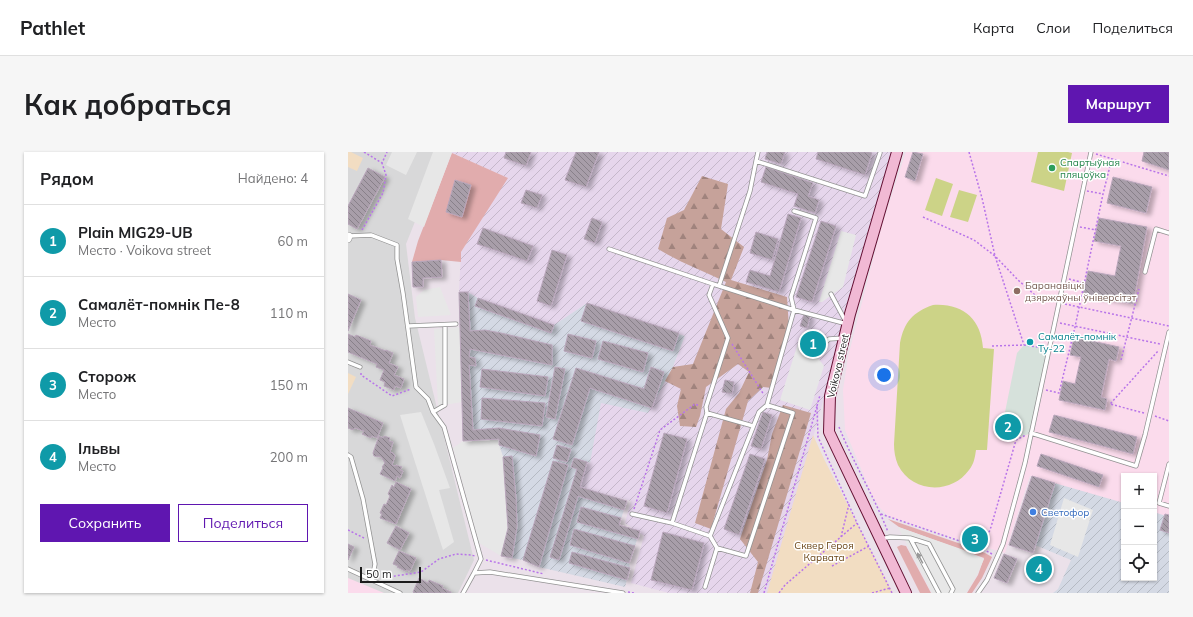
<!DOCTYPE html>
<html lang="ru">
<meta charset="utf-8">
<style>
body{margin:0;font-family:Mulish,sans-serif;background:#f6f6f6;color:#202124}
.controls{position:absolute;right:12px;bottom:12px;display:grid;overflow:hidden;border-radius:0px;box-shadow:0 1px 3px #0004}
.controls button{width:36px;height:36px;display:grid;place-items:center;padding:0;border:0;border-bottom:1px solid #e0e0e0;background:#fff;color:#202124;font:20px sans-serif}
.scale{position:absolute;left:12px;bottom:10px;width:61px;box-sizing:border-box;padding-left:4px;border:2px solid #1b1b1b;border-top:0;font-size:11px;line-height:14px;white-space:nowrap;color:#1b1b1b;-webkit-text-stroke:3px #fff;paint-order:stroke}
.you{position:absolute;left:536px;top:223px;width:14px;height:14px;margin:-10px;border:3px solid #fff;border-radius:50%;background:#1a73e8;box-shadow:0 0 0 6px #1a73e833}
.badge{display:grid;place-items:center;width:26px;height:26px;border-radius:50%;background:#5f16b0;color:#fff;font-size:13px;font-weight:700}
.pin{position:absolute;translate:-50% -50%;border:2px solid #fff;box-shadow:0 1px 4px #0006}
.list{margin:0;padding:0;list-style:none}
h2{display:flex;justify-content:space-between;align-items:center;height:52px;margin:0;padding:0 16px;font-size:17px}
h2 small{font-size:13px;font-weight:400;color:#757577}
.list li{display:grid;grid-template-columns:26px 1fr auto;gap:12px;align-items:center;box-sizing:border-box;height:72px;padding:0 16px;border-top:1px solid #e0e0e0}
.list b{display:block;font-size:15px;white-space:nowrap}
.list p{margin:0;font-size:13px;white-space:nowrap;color:#757577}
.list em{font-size:13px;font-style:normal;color:#757577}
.actions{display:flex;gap:8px;padding:12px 16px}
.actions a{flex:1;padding:9px 0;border:1px solid #5f16b0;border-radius:0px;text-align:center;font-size:14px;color:#5f16b0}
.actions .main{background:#5f16b0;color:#fff}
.icon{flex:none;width:22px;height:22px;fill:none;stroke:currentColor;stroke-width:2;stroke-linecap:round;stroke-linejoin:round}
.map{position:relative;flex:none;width:821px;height:441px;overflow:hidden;border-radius:0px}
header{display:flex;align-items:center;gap:24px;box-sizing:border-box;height:56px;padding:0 20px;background:#fff;border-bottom:1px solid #e0e0e0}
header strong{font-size:19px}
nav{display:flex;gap:22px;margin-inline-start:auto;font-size:14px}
.intro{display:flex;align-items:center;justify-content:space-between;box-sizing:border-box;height:96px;padding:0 24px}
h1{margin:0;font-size:28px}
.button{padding:10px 18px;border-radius:0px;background:#5f16b0;color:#fff;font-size:14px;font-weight:700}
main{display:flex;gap:24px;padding:0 24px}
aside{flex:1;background:#fff;border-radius:0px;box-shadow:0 1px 3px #0004}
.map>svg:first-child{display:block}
.residential{fill:#d8d8d9}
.industrial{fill:url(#industrial-furrows)}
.education{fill:#fbdbec}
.military{fill:url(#military-furrows)}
.grass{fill:#e1acad}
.forest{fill:url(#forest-firs)}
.park{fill:#f2ddc2}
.pitch{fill:#ccd387}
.parking{fill:#e7e7e7}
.plaza{fill:#d6e1db}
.building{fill:url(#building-back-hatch);stroke:#b9a6bb;filter:url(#shadow)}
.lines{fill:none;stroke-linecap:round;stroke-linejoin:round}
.lane-casing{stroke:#929292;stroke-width:5}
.street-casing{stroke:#929292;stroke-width:8}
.secondary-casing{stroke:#641033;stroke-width:12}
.path{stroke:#b874e9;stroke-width:1.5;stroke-dasharray:2 2;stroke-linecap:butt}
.lane{stroke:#fff;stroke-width:3.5}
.street{stroke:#fff;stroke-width:7}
.secondary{stroke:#f1b9d4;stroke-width:10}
.oneway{fill:#989898}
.leisure-dot{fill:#2e9e5b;stroke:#fff;stroke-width:1.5}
.education-dot{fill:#8d6e63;stroke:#fff;stroke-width:1.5}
.culture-dot{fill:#0f9aa8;stroke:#fff;stroke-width:1.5}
.shop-dot{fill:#3f7fe0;stroke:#fff;stroke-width:1.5}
.labels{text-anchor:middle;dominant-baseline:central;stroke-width:3;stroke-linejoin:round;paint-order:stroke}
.leisure-label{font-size:10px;fill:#27864d;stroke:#fff;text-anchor:start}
.education-label{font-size:10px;fill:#785e54;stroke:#fff;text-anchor:start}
.culture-label{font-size:10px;fill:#0d838f;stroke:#fff;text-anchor:start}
.street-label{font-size:10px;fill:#1b1b1b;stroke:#fff}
.shop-label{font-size:10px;fill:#366cbe;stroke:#fff;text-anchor:start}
.park-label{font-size:10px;fill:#6b4617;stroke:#fff}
</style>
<header>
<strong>Pathlet</strong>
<nav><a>Карта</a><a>Слои</a><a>Поделиться</a></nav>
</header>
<div class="intro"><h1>Как добраться</h1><a class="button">Маршрут</a></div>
<main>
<aside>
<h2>Рядом<small>Найдено: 4</small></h2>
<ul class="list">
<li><span class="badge" style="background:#0f9aa8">1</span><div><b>Plain MIG29-UB</b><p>Место · Voikova street</p></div><em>60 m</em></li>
<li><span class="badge" style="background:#0f9aa8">2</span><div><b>Самалёт-помнік Пе-8</b><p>Место</p></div><em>110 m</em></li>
<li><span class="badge" style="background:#0f9aa8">3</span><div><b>Сторож</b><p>Место</p></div><em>150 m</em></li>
<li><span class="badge" style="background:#0f9aa8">4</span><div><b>Ільвы</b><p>Место</p></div><em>200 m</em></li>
</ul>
<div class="actions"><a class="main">Сохранить</a><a>Поделиться</a></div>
</aside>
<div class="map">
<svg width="821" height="441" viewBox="0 0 821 441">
<defs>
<pattern id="industrial-furrows" width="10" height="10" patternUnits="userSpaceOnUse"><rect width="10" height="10" fill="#d4d9e4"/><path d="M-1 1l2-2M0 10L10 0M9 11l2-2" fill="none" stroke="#b5bac3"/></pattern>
<pattern id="military-furrows" width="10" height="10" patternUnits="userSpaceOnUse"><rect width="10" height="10" fill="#e6d6ec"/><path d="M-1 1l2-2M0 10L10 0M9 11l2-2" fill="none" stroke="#c5b7ca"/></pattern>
<pattern id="forest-firs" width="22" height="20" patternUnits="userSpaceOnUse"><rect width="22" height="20" fill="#c6a29a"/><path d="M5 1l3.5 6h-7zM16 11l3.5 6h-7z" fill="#a0837d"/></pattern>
<pattern id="building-back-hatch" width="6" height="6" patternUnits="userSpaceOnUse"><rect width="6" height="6" fill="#a89ea9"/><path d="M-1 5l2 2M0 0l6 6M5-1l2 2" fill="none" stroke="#888089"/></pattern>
<filter id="shadow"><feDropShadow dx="4.5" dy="2.5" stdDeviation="2" flood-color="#0004"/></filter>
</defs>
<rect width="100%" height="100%" fill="#ebe1ea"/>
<path class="residential" d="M0,0H95L58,92L67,166L126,408L110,441H0Z"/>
<path class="industrial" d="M111,140H120L130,146L205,173L239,151L337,184L325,215L300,262L242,311L240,310L232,335L279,349L271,373L292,379L281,411L282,416L277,435L191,415L175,408L153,404L160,376L155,305L151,293V287L115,289Z
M708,328L776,347V426H806V356L821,360V441H705L710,437L723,408L687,393Z"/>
<path class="education" d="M558,0H821V365L806,360V324H776V351L682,324L657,401L633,394L635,387L615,380L612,388L540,364L532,356L524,343L497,278L495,238L500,205L534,73Z
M0,426L36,441H0Z"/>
<path class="military" d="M104,0H544L422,441H321L283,431L296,384L277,371L283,349L232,335L239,310L242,311L253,251L300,261L325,215L337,184L239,151L206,173L130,146L120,140H111L113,100L159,26L104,1Z"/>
<path class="grass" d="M104,1L160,26L113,100V110L93,108L64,110L70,89Z
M540,367L616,393L637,401L644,405L634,426L624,441H619L630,423L636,406L551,375Z
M553,393L558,394L583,441H572L549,395Z"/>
<path class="forest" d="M354,24L380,32L373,77L396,95L383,128L439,145L441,176L424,236L415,235L400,249L363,377L347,371L378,257L391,241L401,220L390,212L358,235L352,264L348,275L332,274L329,254L333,237L317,229L325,215L345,212L378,130C355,119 331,110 310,97L319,66L336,58Z
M435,253L463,261L410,441H402L410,410L392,387L419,308L424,282Z"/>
<path class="park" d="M0,0H3L15,6L9,19L0,15Z
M0,221L8,225L0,242Z
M465,283L477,309L545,441H419Z"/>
<path class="pitch" d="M690,0H720L724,1L716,39L683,30Z
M588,26L605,32L594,64L577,58Z
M611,38L629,43L620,70L602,65Z
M585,153C615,151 633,167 635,196L646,197L639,298H628C627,305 626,312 621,318C603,343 564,341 550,313C547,306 546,299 546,292L552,191C556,170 565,160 585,153Z"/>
<path class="parking" d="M44,0H69L58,23L38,13Z
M85,0H104L76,75L60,67Z
M493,79L508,83L495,135L474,150H471Z
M92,135L103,163L70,165L68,145L76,138Z
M112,175L114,250L90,254L86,177Z
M451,188L457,189L476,214L462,258L432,248Z
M73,260L86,292L102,336L91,338L106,390L95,398L52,263Z
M151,287V293L155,305L160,376L153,404L131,391L105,296L115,289Z
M716,346L745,358L730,405L702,393Z
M550,375L613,397L636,407L629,423L618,441H584Z"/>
<path class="plaza" d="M676,193L701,196L683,281L673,285L666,271L656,265L669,201Z"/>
<path class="building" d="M158,0H183L178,14L156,6Z
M228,0H251L238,35L217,28Z
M419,0H437L433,12L417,7Z
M470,0H521L524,1L517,23L468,7Z
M565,0L575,2L567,29L557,25Z
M796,0H821V18L794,9Z
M418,15L465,31L460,44L471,48L467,61L446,54L450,42L413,30Z
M20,16L37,25L9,77L0,72V54Z
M765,25L804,35L798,61L759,51Z
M107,28L123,33L114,65L98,60Z
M178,38L194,43L189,56L173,51Z
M440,62L453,66L431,140L398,130L402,118L422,124Z
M244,66L254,70L247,91L236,87Z
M751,66L799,75L785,152L735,142L740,119L767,124L773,94L746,89Z
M473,69L488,74L464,150L448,145Z
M135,76L185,94L179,109L129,92Z
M408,80L430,87L424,108L402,101Z
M204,98L219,103L203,154L189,149Z
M92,108H93L94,125L75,126V135H65L64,110Z
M111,140H120L122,179L137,178L153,181L204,193V213L122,197L121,205L127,206L128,214L121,213L125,278L151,276L192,283L188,304L151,293V287L115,289Z
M0,142L13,148L0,179Z
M130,146L206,173L203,181L127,154Z
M239,151L331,181L325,199L233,169Z
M456,162L462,164L459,176L452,174Z
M0,182L7,185L8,183L23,189L22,193L38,199V198L45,201L41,211L50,215L46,223L56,227L53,236L47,234L46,238L36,234L37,230L32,228L36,218L28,215L29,212L0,200Z
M220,182L248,189L244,206L216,199Z
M726,185L771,195L768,209L761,207L753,245L759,247L757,258L711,248L715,229L727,232L733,205L722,203Z
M255,189L300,201L295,220L250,207Z
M207,215L217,217L207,267L198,265Z
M303,215L316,220L304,256L242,236L224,293L205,287L228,216L296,237Z
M134,217L200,225L197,244L132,235Z
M377,228L386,230L384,242L374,240Z
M134,246L197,251L194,274L133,267Z
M0,256L35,271L29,286L24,284L23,286L14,282L16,279L7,276L5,278L0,276Z
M415,260L424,263L413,297L403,294Z
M706,263L789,285L785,302L701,280Z
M316,281L339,287L319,361L296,354Z
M31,284L35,286L36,284L42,286L41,289L45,290L42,300L45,301L47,304L44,313L47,314L48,313L54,315L52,318L55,319L52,326L49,324L47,329L32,322L35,316L34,315L37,311L33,305L26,304L25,301Z
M209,293L223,297L219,310L205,306Z
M402,302L417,307L391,383L376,377Z
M693,302L755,323L751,335L689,314Z
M164,304L168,347L169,374L164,406L153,404L160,376L155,305Z
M226,306L239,310L232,335L279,349L276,358L230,344L211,408L202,405L229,317L223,315Z
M205,309L220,313L191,415L175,408Z
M684,324L707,331L685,401L661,393Z
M48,330L63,337L48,372L32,366L34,362L32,361L36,352L38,353L42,344L40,342L44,333L46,335Z
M233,355L273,366L271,373L292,379L290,387L229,370Z
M817,362L821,363V381L812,378Z
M48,374L61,381L52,398L39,391Z
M226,377L287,394L281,411L222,393Z
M315,380L356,391L344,438L303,428Z
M624,381L634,385L631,393L621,389Z
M0,392L6,395L0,408Z
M51,399L68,406L62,419L58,418L57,419L49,415L50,414L45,412Z
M224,400L282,416L279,428L221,411Z
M656,402L669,407L659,431L646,426Z
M71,426L80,431L81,428L95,434L94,436L103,440V441H66L65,440Z"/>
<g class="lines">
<defs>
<path id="lane" d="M408,9L410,0
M446,59L468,66L443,145L446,158L499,172L483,142
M1,84L23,83L49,93V107L55,141L68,235L80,247L85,260L96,275L133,407L126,421
M261,97L365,132
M797,120L808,77L821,81
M371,134L402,39L408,9L517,44L532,1
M60,174L108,172
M466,202L481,187L495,186
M0,210L12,215
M85,260L97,253V173
M359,261L405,274
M683,281L788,314L797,283L821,180
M0,303L3,305L15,347L27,412L24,428
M821,312L811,351L821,354
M284,362L324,371L362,384
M324,371L359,261L358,255L380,186L361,143L365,132L446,158L419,253L411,260L362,384L369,396
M562,386L581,392L605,437L603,441
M533,387L542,385L562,386L591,441
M0,417L52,441
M357,435L369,396L398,404L445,261L419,253
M115,441L126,421L142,420L275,441
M630,441L639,428L655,392L677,311L743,0"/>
<path id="street" d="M0,87L1,84"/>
<path id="secondary" d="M549,0L502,162L482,244L481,280L558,441"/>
</defs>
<use href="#lane" class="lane-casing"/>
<use href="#street" class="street-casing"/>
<use href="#secondary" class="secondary-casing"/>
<path class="path" d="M16,0L34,11L39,0
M621,0L634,46L647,104L676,193
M748,2L821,24
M739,39L755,42
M575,65L626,88L647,104L670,128L688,144L706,149
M732,75L748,78
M14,78L35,41L38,23L34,11
M721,127L737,131
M717,152L821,174
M712,171L812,192
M384,192L416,243
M644,194L676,193L696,196
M773,208L791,137
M13,221V223L44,244L63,237
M698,238L711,241L727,175L755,42L764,6
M469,254L472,243
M796,261L762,252L811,198
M807,264L821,269
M491,275C505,310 526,344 540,380
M286,357L312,278L347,252L352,254
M533,362L635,397
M0,378L16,386
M493,385L501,352
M644,402L635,397L643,375L668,288L678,283
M138,408L196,422
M484,414L521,394
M34,426L73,420L91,407L108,402L123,403L127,404
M280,440L286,441
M416,441L469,254L470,285L509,371L544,441
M431,441L437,433L509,371
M524,441L542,436"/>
<use href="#lane" class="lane"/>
<use href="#street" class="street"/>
<use href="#secondary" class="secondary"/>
</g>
<defs><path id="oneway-solid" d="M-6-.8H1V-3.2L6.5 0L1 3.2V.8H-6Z"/></defs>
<use class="oneway" href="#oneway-solid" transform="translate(572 406) rotate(-118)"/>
<circle class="leisure-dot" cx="704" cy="16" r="4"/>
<circle class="education-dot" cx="669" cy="139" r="4"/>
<circle class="culture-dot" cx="682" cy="190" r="4"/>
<circle class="shop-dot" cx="685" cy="360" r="4"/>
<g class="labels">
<g class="leisure-label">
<text x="712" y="10">Спартыўная<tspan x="712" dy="12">пляцоўка</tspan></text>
</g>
<g class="education-label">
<text x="677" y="133">Баранавіцкі<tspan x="677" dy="12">дзяржаўны ўніверсітэт</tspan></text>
</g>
<g class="culture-label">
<text x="690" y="184">Самалёт-помнік<tspan x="690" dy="12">Ту-22</tspan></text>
</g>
<g class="street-label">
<text transform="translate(490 214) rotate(-77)">Voikova street</text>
</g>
<g class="shop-label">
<text x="693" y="360">Светофор</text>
</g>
<g class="park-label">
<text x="476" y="393">Сквер Героя<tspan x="476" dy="12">Карвата</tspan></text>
</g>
</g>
</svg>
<div class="controls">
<button>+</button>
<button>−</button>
<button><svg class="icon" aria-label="locate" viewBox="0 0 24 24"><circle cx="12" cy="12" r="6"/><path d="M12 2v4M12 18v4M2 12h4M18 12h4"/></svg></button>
</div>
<div class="scale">50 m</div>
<div class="you"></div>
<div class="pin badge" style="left:465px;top:192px;background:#0f9aa8">1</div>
<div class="pin badge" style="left:660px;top:275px;background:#0f9aa8">2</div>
<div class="pin badge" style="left:627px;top:387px;background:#0f9aa8">3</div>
<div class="pin badge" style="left:691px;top:417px;background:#0f9aa8">4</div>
</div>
</main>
